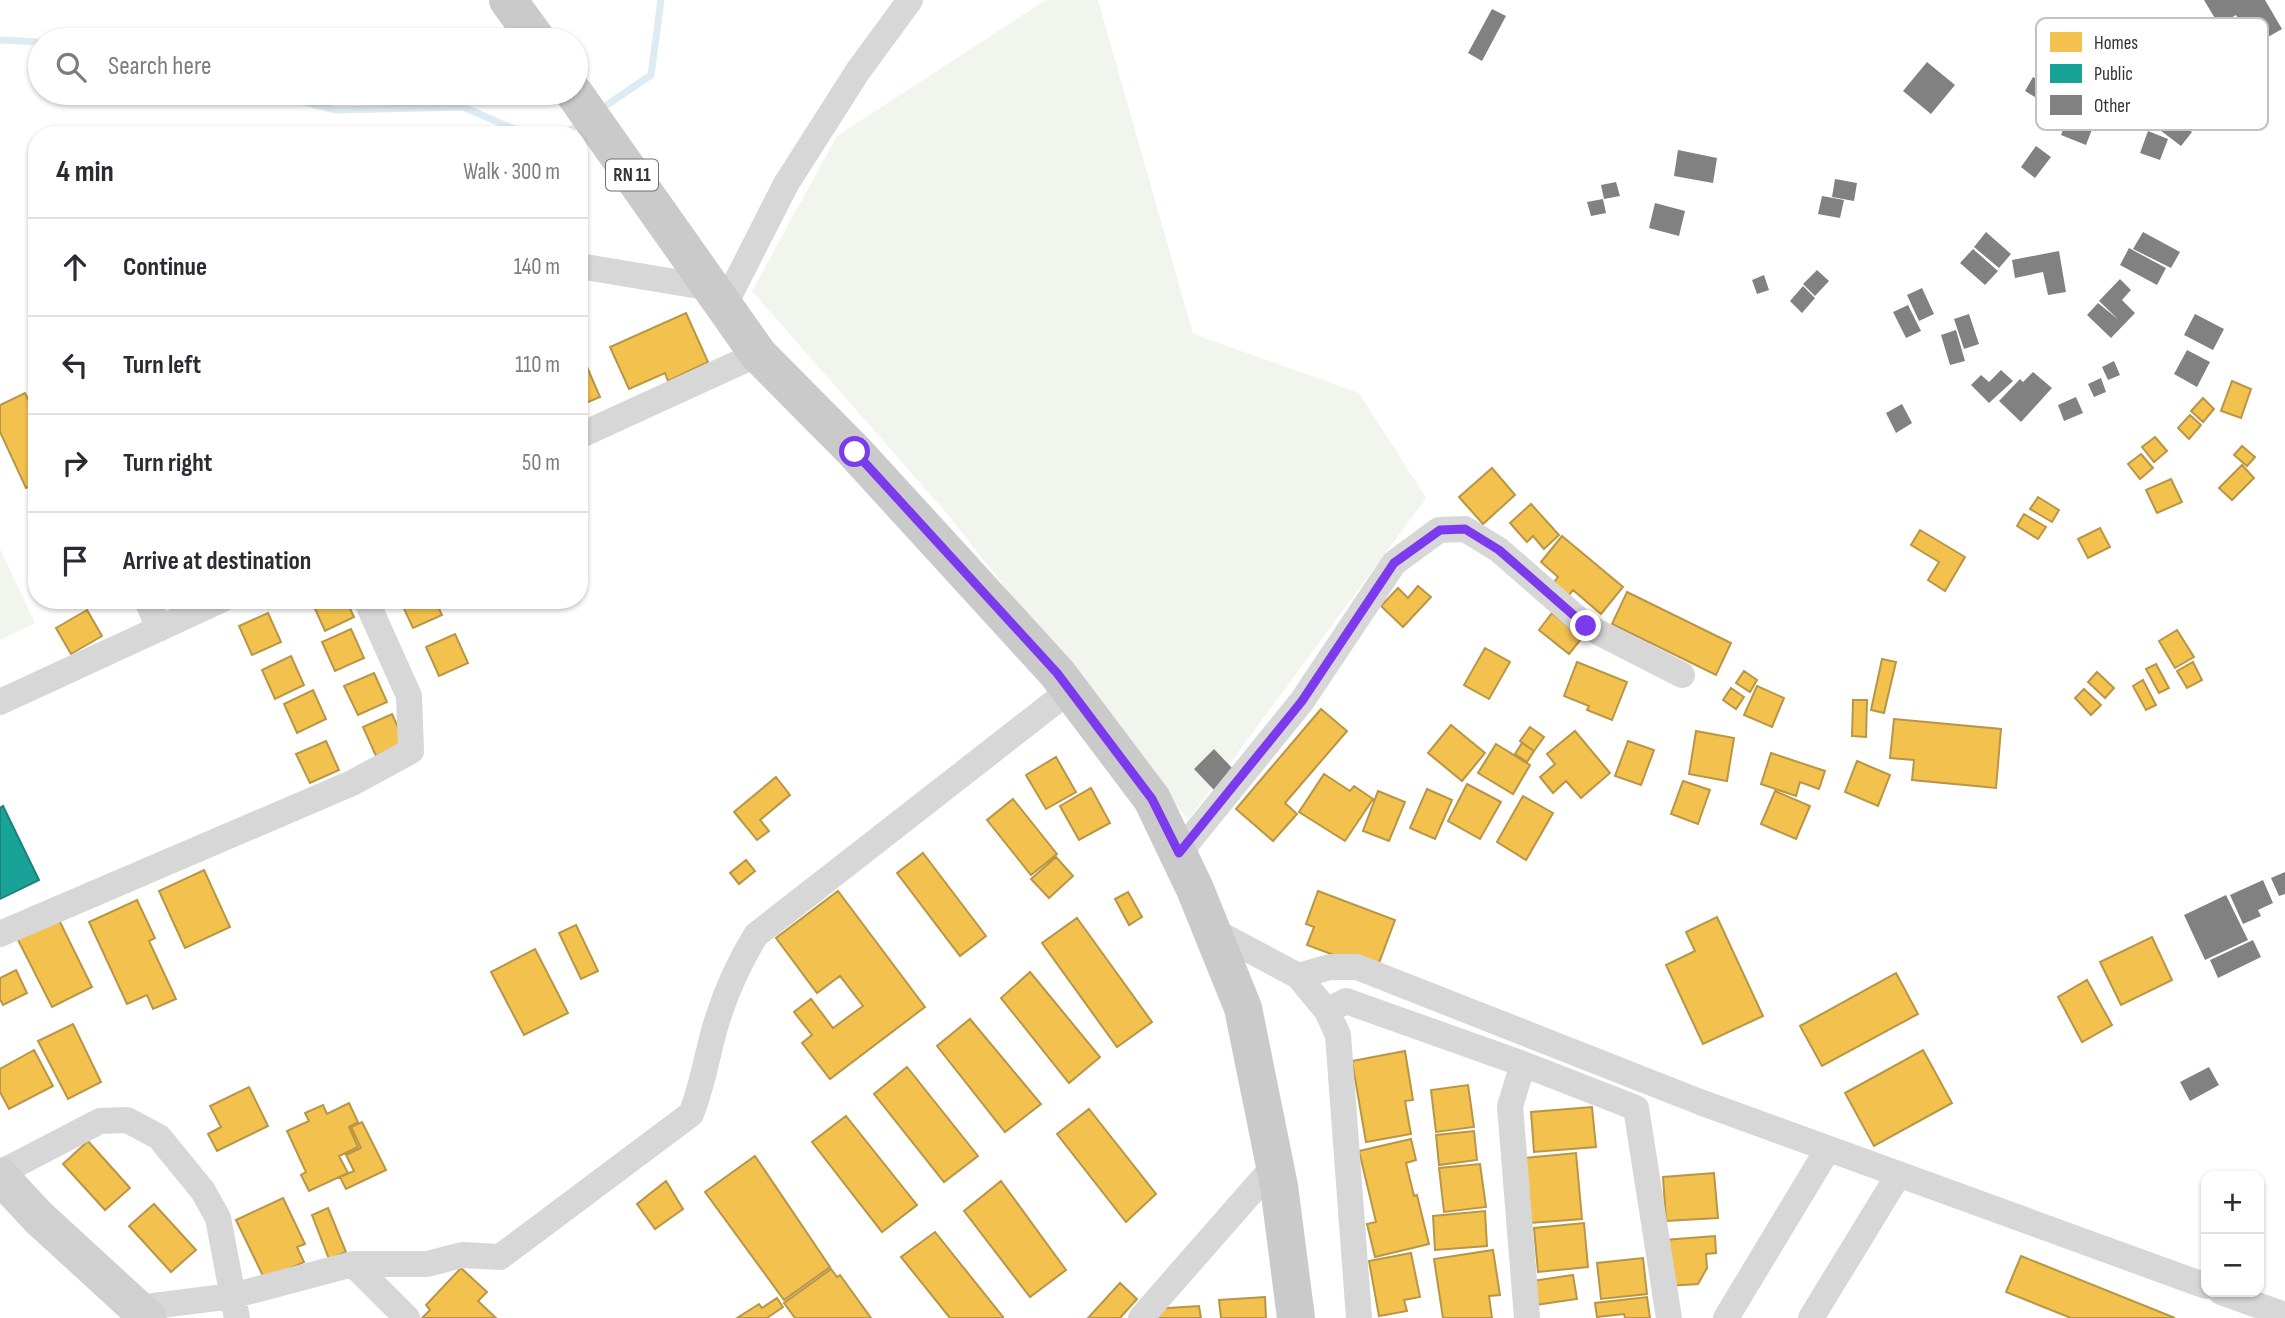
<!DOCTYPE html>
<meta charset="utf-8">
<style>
body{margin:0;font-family:"Sofia Sans Condensed",sans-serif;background:#f2f2f3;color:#2b2b33}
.controls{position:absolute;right:21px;bottom:21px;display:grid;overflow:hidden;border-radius:14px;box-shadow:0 2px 5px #0004}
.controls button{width:63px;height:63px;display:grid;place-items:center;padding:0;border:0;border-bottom:2px solid #e1e1e2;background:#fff;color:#2b2b33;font:35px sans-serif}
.stop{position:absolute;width:21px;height:21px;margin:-16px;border:5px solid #7c3aed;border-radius:50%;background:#fff}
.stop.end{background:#7c3aed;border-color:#fff;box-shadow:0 2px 7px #0008}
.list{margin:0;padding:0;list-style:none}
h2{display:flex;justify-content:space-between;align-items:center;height:91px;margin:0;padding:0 28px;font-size:30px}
h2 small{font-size:23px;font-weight:400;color:#7c7c81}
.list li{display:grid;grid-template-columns:46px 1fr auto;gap:21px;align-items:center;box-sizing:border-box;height:98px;padding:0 28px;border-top:2px solid #e1e1e2}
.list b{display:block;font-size:26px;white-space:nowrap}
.list em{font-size:23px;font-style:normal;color:#7c7c81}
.icon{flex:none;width:38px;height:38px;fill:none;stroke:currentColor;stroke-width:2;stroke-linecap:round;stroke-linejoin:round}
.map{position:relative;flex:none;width:2285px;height:1318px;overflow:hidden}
.search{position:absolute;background:#fff;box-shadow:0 2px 5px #0004;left:28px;top:28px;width:560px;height:77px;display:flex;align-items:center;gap:18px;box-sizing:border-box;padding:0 24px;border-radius:38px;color:#7c7c81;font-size:26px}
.panel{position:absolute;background:#fff;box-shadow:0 2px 5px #0004;left:28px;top:126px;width:560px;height:483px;border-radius:28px}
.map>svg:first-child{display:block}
.green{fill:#f1f5ed}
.homes{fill:#f2c14e;stroke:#b99646;stroke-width:2}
.public{fill:#17a398;stroke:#1f817a;stroke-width:2}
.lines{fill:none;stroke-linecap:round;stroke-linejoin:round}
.stream{stroke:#ddebf3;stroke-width:7}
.building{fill:#818181}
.minor{stroke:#d7d7d7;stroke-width:26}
.secondary{stroke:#d0d0d0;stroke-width:37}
.primary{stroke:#cacaca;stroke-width:38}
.route{stroke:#7c3aed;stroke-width:9}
.labels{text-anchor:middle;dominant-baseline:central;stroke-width:7;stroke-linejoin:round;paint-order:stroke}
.shield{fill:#fff;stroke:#707070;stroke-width:2}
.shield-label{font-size:19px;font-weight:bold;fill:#333}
.key{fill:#fff;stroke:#c2c2c2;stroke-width:2}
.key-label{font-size:19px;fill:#333}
</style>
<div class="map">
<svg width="2285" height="1318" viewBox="0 0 2285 1318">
<rect width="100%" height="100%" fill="#fff"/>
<path class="green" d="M1046,0H1098L1193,334L1359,393L1426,498L1188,820L949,516L752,291L837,136Z
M0,549L35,623L0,640Z"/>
<path class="homes" d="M686,313L708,362L668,381L665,373L629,389L610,347Z
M587,367L600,397L579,406V371Z
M2232,381L2251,389L2241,418L2221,411Z
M25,393L37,417V483L26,488L0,432V405Z
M2203,398L2214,409L2203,422L2191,411Z
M2190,415L2201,425L2189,439L2178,428Z
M2155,437L2167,451L2154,462L2142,447Z
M2242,446L2255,457L2247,466L2234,455Z
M2141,454L2153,468L2140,479L2128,464Z
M2242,465L2254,478L2232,500L2219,488Z
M1492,468L1515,495L1483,524L1459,497Z
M2171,479L2182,502L2157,513L2146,490Z
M2038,497L2059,510L2052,522L2030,509Z
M1531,504L1559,535L1544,549L1533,536L1527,542L1510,523Z
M2024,514L2046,527L2038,539L2017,526Z
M2100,528L2110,547L2088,558L2078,539Z
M1920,530L1965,557L1945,591L1928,580L1939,562L1911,545Z
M1562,536L1623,587L1601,614L1573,590L1566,599L1551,586L1558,577L1541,562Z
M1418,586L1431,597L1403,627L1381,606L1398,588L1408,598Z
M1627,592L1731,643L1716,675L1612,624Z
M315,600H346L354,617L325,631L312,602Z
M400,600H435L442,615L413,628Z
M87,610L102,636L71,654L56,628Z
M268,613L281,642L252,655L239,626Z
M1552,613L1582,638L1569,654L1539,630Z
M351,629L364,658L335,671L322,642Z
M2177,630L2194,657L2175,668L2159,641Z
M455,634L468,663L439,676L426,647Z
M1485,648L1510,662L1489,699L1464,685Z
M291,656L304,685L275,699L262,670Z
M1882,659L1896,662L1884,713L1871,710Z
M1577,662L1627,682L1612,720L1587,710L1589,706L1564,696Z
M2193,662L2202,680L2187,688L2177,671Z
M2156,664L2169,688L2159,693L2146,669Z
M1744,671L1757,680L1750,692L1736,683Z
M2097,672L2114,688L2105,698L2088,682Z
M374,673L387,702L358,715L344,686Z
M2143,680L2156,705L2146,710L2133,686Z
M1757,686L1784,698L1772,727L1744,715Z
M1731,688L1744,697L1736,709L1723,700Z
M2084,689L2101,705L2091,715L2075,698Z
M313,690L326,719L297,733L284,704Z
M1853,700H1867L1866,737L1852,736Z
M1321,709L1347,731L1285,803L1297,814L1273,841L1236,809Z
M392,714L405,743L376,756L363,727Z
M1894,719L2001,729L1996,788L1912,780L1914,760L1890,758Z
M1451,725L1485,753L1462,781L1428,753Z
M1530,727L1544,737L1534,751L1520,741Z
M1575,731L1610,773L1581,798L1566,781L1553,793L1540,777L1555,764L1547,754Z
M1696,731L1734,738L1727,781L1689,774Z
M326,741L339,770L310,783L296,754Z
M1628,741L1654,750L1641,785L1615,776Z
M1522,743L1534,751L1527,762L1515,754Z
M1496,744L1530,765L1513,794L1478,773Z
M1771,753L1825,771L1819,789L1800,782L1796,796L1761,784Z
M1056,757L1076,792L1046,809L1026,775Z
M1857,761L1890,775L1878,806L1845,792Z
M1324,774L1350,791L1354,786L1373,799L1345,841L1299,812Z
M776,777L790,795L760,820L769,831L757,840L734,812Z
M1683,781L1710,790L1698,824L1671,814Z
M1467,784L1501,802L1480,839L1448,821Z
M1091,788L1110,823L1079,840L1060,806Z
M1427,789L1452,800L1435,839L1410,828Z
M1378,791L1405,802L1389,841L1363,831Z
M1775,791L1810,806L1796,839L1761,824Z
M1523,796L1553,813L1526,860L1497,842Z
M1013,799L1057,854L1031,875L987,820Z
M923,853L986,936L960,956L897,873Z
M1056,857L1073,876L1049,898L1031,879Z
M746,860L755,871L739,884L730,873Z
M204,870L230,927L185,948L159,891Z
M838,891L925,1007L830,1079L802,1043L812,1035L794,1012L811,999L833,1028L863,1006L840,976L817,993L776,938Z
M1318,891L1395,920L1376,971L1307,945L1314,927L1306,924Z
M1128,892L1142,917L1129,925L1115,899Z
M137,900L155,938L149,941L176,999L153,1009L147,995L127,1004L89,922Z
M57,916L92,987L52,1007L16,936Z
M1717,917L1763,1016L1703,1044L1666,965L1695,951L1686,932Z
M1077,918L1152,1022L1117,1047L1042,943Z
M576,925L598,971L581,979L559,933Z
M2152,937L2172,980L2121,1005L2100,962Z
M535,949L568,1013L524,1035L491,972Z
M16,970L27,993L3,1005L0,999V978Z
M1030,972L1100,1057L1069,1083L1001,998Z
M1896,973L1918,1014L1822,1066L1800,1026Z
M2087,980L2112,1025L2082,1042L2058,997Z
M970,1019L1041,1104L1005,1132L937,1046Z
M73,1024L101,1082L68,1099L38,1041Z
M34,1050L53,1086L9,1109L0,1092V1069Z
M1923,1050L1952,1103L1874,1146L1845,1093Z
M1405,1051L1413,1100L1405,1101L1411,1134L1366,1142L1352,1061Z
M907,1067L978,1156L944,1182L874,1094Z
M1468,1085L1474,1127L1436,1132L1431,1090Z
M249,1087L268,1126L217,1151L208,1134L221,1127L210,1106Z
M349,1103L358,1122L349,1127L358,1147L339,1156L348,1173L309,1191L301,1175L306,1172L287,1131L309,1121L305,1113L323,1105L327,1114Z
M1592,1107L1596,1147L1534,1152L1531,1112Z
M1089,1109L1156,1194L1126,1222L1057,1134Z
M846,1116L917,1205L882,1232L812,1142Z
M362,1122L386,1170L346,1189L340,1177L354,1171L346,1155L361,1148L351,1127Z
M1474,1131L1477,1160L1439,1165L1436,1135Z
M1411,1139L1416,1160L1406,1163L1414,1196L1417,1195L1429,1244L1375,1257L1367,1224L1376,1222L1359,1151Z
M88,1141L130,1188L105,1210L63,1164Z
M1576,1153L1582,1219L1530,1223L1524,1158Z
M755,1156L830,1267L784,1300L705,1192Z
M1480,1164L1486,1207L1444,1212L1439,1168Z
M1714,1173L1718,1218L1666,1221L1663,1177Z
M666,1181L683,1209L655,1229L637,1204Z
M1001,1181L1066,1270L1030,1297L964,1211Z
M283,1198L305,1244L297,1247L304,1262L265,1280L236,1220Z
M154,1204L196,1250L171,1272L129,1226Z
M328,1208L346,1252L329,1259L312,1215Z
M1485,1211L1487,1246L1435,1250L1433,1216Z
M1584,1223L1588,1267L1538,1272L1534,1228Z
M935,1232L1003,1317L1002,1318H950L901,1257Z
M1715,1236L1716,1253L1706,1254L1707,1268L1698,1284L1667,1286L1664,1240Z
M1493,1250L1500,1295L1489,1296L1492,1318H1443L1434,1259Z
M1411,1253L1420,1297L1404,1300L1407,1311L1379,1316L1369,1261Z
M2021,1256L2175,1318H2071L2006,1292Z
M1643,1258L1647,1294L1601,1299L1597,1263Z
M461,1268L487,1292L478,1301L496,1318H422L430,1310L426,1305Z
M831,1269L837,1277L840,1275L871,1318H795L784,1303Z
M1573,1275L1577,1299L1535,1305L1532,1281Z
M1120,1283L1137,1299L1120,1318H1088Z
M1265,1297L1266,1318H1221L1219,1300Z
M1647,1297L1650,1318H1625L1624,1314L1597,1317L1595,1303Z
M777,1298L783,1307L767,1318H737L759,1304L762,1308Z
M1199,1306L1201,1318H1148L1152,1309Z"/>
<path class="public" d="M3,806L39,880L0,899V808Z"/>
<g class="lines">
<path class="stream" d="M0,40L40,42
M272,93L335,110L463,107L528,135
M598,111L651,75L661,0
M563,135L580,123"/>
</g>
<path class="building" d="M2204,0H2265L2282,29L2254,45L2236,15L2219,25Z
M1492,9L1506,16L1482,61L1468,53Z
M1927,62L1955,85L1931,114L1903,91Z
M2033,77L2061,94L2053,108L2025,91Z
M2071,109L2096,119L2086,145L2061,135Z
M2163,109L2192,132L2181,146L2152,124Z
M2148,131L2168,139L2160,160L2140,153Z
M2036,146L2051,157L2035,178L2021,167Z
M1678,150L1717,158L1713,183L1674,176Z
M1835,179L1857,183L1854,201L1832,197Z
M1616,182L1620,196L1604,199L1601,185Z
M1822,196L1844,200L1840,218L1818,214Z
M1603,199L1606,213L1591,216L1587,202Z
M1655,203L1685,211L1679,236L1649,228Z
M1986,232L2011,254L1999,268L1974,247Z
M2143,232L2180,252L2171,268L2133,249Z
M2129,248L2166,268L2157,285L2120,265Z
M1973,249L1998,271L1985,285L1960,263Z
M2059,251L2066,292L2048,295L2043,272L2015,278L2012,260Z
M1817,270L1829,281L1815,296L1803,284Z
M1764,275L1769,290L1757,294L1752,280Z
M2120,279L2131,290L2122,300L2135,313L2111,338L2087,315L2098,303L2119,320L2099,301Z
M1803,286L1815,298L1802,313L1790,301Z
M1922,288L1934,314L1919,321L1907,295Z
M1908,305L1921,331L1906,338L1893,312Z
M1969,314L1979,344L1964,349L1954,319Z
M2195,314L2224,329L2213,350L2184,335Z
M1956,330L1965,361L1950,365L1941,335Z
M2187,350L2210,362L2197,387L2174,374Z
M2114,361L2120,375L2108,380L2102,367Z
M2001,370L2013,381L1989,403L1971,385L1981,375L1989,382Z
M2033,372L2052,388L2021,422L1999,401L2020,379L2023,382Z
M2101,378L2106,392L2094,397L2088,384Z
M2076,397L2083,413L2064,421L2058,405Z
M1902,404L1912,423L1896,433L1886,413Z
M1214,749L1234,770L1214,790L1194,769Z
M2285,872V894L2279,896L2271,878Z
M2263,880L2273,903L2258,910L2261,916L2243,924L2230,895Z
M2226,895L2248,940L2205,960L2184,915Z
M2253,940L2261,957L2218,978L2210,960Z
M2209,1067L2219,1085L2190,1101L2180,1082Z"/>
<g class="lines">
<path class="minor" d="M579,266L711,288
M724,306L786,184L858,71L910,0
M579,436L758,354
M147,600L159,629
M0,702L221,600
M1179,853L1302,701L1394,563L1439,530L1465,529L1499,550L1586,626L1682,675
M1212,930L1298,976L1327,1011L1338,1035L1359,1318
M0,934L352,783L411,751L409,696L366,600
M1298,976L1330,967H1357L1700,1102L2206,1286
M1327,1011L1346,1001L1523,1064L1636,1108L1669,1318
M1523,1064L1510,1106L1527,1318
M0,1173L100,1121L127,1120L159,1137L203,1191L218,1218L237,1318
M353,1264L407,1318
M2221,1292L2285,1315
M138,1308L232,1296L353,1264H427L462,1255L500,1257L691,1114C703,1085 707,1054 716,1024C726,991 738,964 756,935L1070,690
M1141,1318L1275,1165
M1726,1318L1828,1149
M1811,1318L1899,1174"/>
<path class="secondary" d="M0,1176L38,1217L148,1318"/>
<path class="primary" d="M508,0L537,40
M574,93L758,354L855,452L1057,673L1152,799L1195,889L1243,1008L1279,1186L1296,1318"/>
</g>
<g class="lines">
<path class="route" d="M855,452L1057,673L1152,799L1179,853L1302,701L1394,563L1440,530L1465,529L1499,550L1586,626"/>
</g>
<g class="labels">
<rect class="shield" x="606" y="159.5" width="52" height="31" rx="5"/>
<g class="shield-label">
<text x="632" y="175">RN 11</text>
</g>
</g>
<rect x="2036" y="18" width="232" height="112" rx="10" class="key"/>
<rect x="2050" y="32" width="32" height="20" fill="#f2c14e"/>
<rect x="2050" y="64" width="32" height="19" fill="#17a398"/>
<rect x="2050" y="95" width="32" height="20" fill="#818181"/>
<g class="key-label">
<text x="2094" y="49">Homes</text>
<text x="2094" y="80">Public</text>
<text x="2094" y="112">Other</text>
</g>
</svg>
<div class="controls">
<button>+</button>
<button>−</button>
</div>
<div class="stop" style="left:855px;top:452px"></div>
<div class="stop end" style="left:1586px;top:626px"></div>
<div class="search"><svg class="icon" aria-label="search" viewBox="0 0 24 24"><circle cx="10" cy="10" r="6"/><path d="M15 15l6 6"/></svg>Search here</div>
<section class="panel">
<h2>4 min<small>Walk · 300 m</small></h2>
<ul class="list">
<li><svg class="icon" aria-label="ahead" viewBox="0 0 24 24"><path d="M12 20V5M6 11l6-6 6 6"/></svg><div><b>Continue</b></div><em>140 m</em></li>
<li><svg class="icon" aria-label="left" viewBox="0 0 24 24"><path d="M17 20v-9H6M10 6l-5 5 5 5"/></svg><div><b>Turn left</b></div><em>110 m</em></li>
<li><svg class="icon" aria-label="right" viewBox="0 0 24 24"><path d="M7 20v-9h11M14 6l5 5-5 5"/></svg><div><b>Turn right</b></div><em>50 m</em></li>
<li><svg class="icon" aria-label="arrive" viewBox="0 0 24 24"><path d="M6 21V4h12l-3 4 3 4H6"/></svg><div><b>Arrive at destination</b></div></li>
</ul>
</section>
</div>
